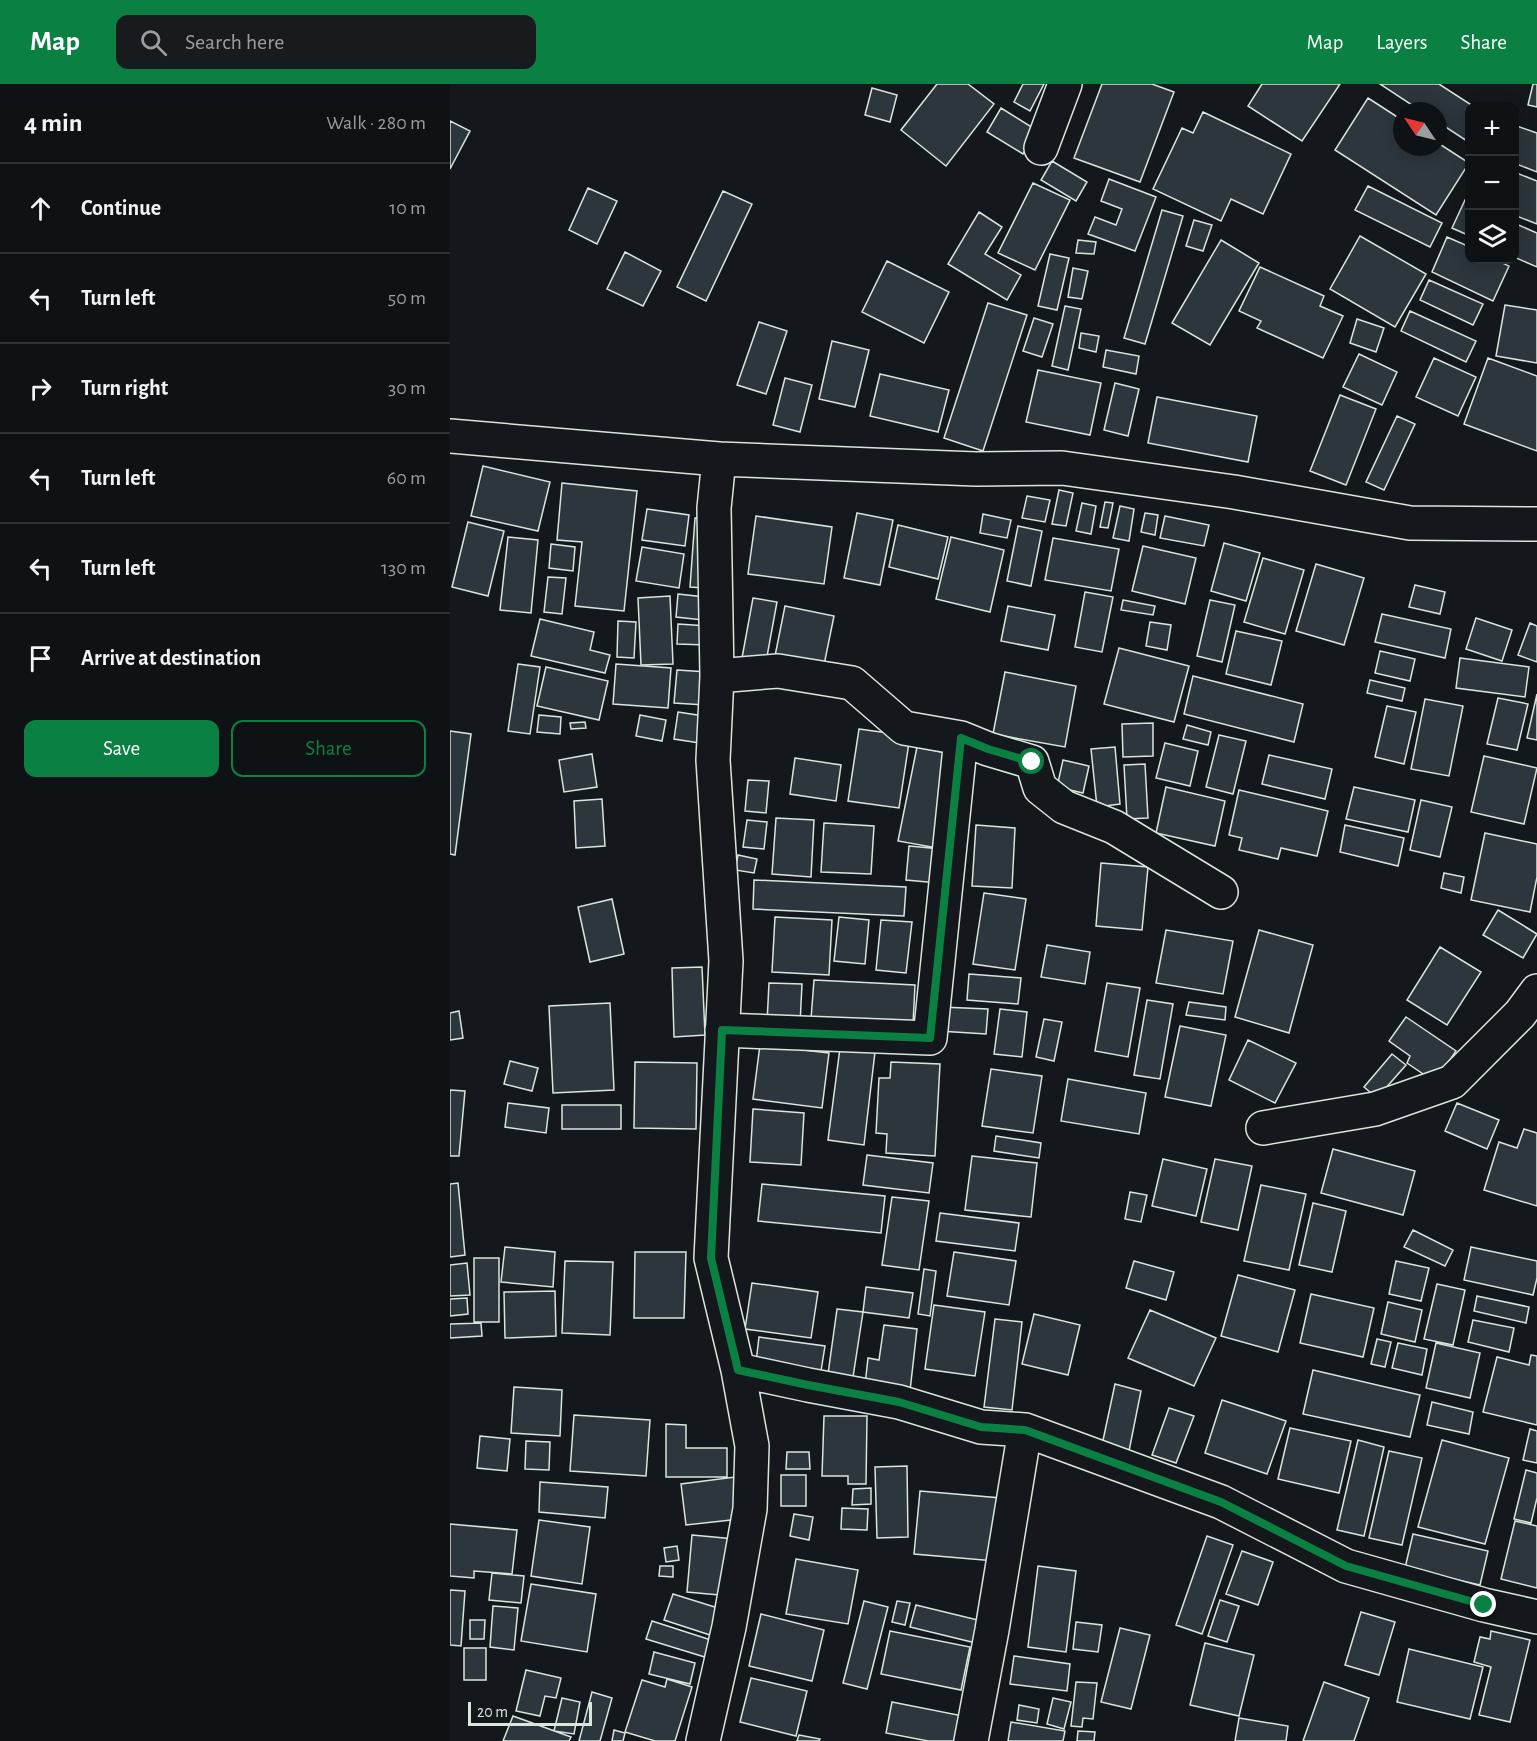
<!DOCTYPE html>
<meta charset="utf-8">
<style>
body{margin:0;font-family:"Alegreya Sans",sans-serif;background:#181b1e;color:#f1f3f6}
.controls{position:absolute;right:18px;top:18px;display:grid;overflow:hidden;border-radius:12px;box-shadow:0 3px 15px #0003}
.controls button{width:54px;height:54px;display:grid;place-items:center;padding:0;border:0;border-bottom:2px solid #2f3234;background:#0f1215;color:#f1f3f6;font:30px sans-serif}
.compass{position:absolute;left:943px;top:18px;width:54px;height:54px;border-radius:50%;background:#0f1215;box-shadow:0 3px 15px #0003;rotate:305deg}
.scale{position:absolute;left:18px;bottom:15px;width:124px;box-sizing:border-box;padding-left:6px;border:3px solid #d8e6dc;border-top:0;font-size:16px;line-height:21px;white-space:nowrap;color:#d8e6dc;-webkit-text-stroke:4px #14181c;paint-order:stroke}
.stop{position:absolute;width:18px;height:18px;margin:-14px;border:4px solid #0b8043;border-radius:50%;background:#fff}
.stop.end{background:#0b8043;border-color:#fff;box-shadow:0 2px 6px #0008}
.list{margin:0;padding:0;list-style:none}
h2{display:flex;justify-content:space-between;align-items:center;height:78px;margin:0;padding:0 24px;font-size:26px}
h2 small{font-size:20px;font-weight:400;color:#9b9ea0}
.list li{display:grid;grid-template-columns:39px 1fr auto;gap:18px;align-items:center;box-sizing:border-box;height:90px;padding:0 24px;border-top:2px solid #2f3234}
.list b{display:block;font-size:22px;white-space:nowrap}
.list em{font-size:20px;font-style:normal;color:#9b9ea0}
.actions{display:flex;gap:12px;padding:18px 24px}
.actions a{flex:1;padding:14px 0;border:2px solid #0b8043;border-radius:12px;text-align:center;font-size:21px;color:#0b8043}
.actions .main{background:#0b8043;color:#fff}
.icon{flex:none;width:33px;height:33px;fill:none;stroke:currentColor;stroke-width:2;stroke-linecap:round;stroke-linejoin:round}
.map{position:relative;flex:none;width:1087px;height:1657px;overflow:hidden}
header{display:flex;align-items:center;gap:36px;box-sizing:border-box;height:84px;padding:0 30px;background:#0b8043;color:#fff}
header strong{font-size:28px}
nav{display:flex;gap:33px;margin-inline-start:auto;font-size:21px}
.search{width:420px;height:54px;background:#181b1e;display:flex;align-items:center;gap:15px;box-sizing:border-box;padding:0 21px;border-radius:12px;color:#9b9ea0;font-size:22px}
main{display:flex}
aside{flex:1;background:#0f1215}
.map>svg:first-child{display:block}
.building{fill:#2c363c;stroke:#d8e6dc;stroke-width:1.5}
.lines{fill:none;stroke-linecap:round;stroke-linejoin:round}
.street-casing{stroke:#d8e6dc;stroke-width:36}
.street{stroke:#14181c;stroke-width:33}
.route{stroke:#0b8043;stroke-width:8}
</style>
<header>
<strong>Map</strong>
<div class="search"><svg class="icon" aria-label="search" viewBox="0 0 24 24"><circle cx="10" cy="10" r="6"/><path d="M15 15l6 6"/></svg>Search here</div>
<nav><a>Map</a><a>Layers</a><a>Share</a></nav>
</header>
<main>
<aside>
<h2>4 min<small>Walk · 280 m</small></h2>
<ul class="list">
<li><svg class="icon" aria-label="ahead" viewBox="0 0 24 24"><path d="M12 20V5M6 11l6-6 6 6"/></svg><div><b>Continue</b></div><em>10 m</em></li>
<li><svg class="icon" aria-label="left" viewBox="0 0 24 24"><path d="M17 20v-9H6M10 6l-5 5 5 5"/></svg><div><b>Turn left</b></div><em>50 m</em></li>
<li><svg class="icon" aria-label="right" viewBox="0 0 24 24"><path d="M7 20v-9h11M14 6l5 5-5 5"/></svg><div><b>Turn right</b></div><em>30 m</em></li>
<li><svg class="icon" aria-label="left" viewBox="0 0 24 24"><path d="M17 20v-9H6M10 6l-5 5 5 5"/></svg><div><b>Turn left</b></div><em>60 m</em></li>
<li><svg class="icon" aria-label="left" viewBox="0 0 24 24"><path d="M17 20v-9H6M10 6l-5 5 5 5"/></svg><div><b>Turn left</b></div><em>130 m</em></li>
<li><svg class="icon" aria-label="arrive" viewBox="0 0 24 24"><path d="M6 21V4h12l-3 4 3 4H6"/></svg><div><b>Arrive at destination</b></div></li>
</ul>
<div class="actions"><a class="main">Save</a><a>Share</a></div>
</aside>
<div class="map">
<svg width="1087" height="1657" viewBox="0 0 1087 1657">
<rect width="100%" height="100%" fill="#14181c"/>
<path class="building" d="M487,0H518L544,20L496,82L451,46Z
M573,0H594L580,27L564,18Z
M652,0H702L724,8L690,98L624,74Z
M812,0H890L852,57L798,22Z
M930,0H989L1023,22H1020V59L988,38V27H971Z
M1083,0H1087V23L1078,21Z
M422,4L447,11L440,38L415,31Z
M918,14L952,36V63H988V59L1019,79L986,131L885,66Z
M551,24L588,47L573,70L537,48Z
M753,28L841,70L813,130L781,115L771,137L703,105L732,44L743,49Z
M0,37L20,47L0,85Z
M1064,41L1087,49V88L1064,79Z
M602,77L637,98L626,117L591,96Z
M1064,88L1087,97V140L1064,131Z
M659,95L706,113L685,167L638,150L645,133L666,141L672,125L651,117Z
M583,99L620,116L585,186L548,169Z
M918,102L992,139L980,163L905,126Z
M138,104L167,117L147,160L119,146Z
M273,107L302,120L256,217L227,203Z
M1015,116L1020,118V152L1002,144Z
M712,126L733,132L695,260L674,254Z
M529,128L552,143L535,170L571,191L557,216L498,180Z
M744,136L762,141L753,167L736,162Z
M1064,139L1087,149V183L1064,173Z
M910,152L976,190L945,243L880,205Z
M997,153L1020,163V176H1046L1059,182L1043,217L982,188Z
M628,156L646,158L644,170L626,169Z
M771,156L809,179L760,261L722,239Z
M175,168L211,187L193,222L157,205Z
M600,170L619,174L607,226L588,222Z
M437,177L499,208L474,259L412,228Z
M810,183L874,212L870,222L893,232L873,274L807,244L811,237L789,227Z
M623,184L638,187L632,215L618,213Z
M979,196L1033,220L1023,241L970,216Z
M538,219L577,231L533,367L494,354Z
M1055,221L1087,226V279L1046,272Z
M615,222L631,225L618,286L602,282Z
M960,227L1026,257L1016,278L951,247Z
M584,234L603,240L592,273L573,267Z
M907,235L934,244L926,268L900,259Z
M309,238L337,247L316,310L287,301Z
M631,249L649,252L646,268L629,264Z
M382,257L419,266L405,323L369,315Z
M656,266L689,272L686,290L653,283Z
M909,270L947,288L932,321L893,303Z
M984,274L1026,293L1008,332L966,313Z
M1038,274L1087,292V367L1014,340Z
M588,286L651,299L640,351L576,338Z
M430,290L499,306L488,348L420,332Z
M335,294L362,301L350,348L323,341Z
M665,299L689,305L678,352L654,346Z
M890,311L926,325L896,401L860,387Z
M707,313L807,332L798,378L698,359Z
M947,332L965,340L934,406L916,398Z
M33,382L100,398L88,447L21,432Z
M112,399L187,407L174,527L125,522L132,458L107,456Z
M609,406L623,409L616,442L602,440Z
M577,412L600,416L595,438L572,434Z
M655,418L663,419L658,444L650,443Z
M632,419L646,422L641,450L626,447Z
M670,422L684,425L679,457L663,454Z
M197,425L239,431L235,462L192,456Z
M407,429L443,436L430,501L394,494Z
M695,429L708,431L705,451L691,448Z
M533,430L561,436L557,454L530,449Z
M306,432L382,443L374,500L298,490Z
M715,432L759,441L754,462L710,454Z
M245,434L260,435L255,504L240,503Z
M18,438L54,447L38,512L2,503Z
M448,441L498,453L488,495L439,483Z
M568,442L592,447L581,502L557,497Z
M58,453L88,456L81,529L50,526Z
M501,453L554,466L540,528L486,515Z
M603,454L669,465L661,507L595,496Z
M774,459L810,469L796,517L761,507Z
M101,460L125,463L123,487L99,484Z
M693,462L746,474L735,520L682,507Z
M192,463L234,470L229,504L186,497Z
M813,474L854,486L835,550L794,538Z
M866,480L914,494L894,561L846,547Z
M98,493L116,494L112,530L94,528Z
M965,501L995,508L990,530L959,523Z
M635,508L663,513L652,568L625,563Z
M228,510L255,513L253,536L226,533Z
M220,512L223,580L191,581L188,514Z
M303,514L327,518L316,578L292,574Z
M673,516L705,522L703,531L671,526Z
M760,516L785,521L772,578L747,572Z
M335,522L384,532L374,581L325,572Z
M558,522L605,531L598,566L551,557Z
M932,530L1001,545L995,574L925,558Z
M1026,534L1062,546L1052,577L1016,565Z
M90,535L144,548L140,566L160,571L155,589L81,572Z
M168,537L186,538L184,574L167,573Z
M700,538L721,541L717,566L696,562Z
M1080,539L1087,542V578L1068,571Z
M228,540L258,542L257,561L227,560Z
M786,547L832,557L821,601L776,590Z
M669,564L739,582L724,638L654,620Z
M930,567L965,575L960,597L925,589Z
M1010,574L1079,583L1075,613L1006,604Z
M68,580L90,583L80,650L58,647Z
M166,580L221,584L218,624L163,620Z
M96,583L158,597L149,636L87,622Z
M227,586L258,588L255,621L224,619Z
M555,588L626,602L615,663L543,650Z
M743,592L853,620L844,658L734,630Z
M920,596L955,604L952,617L917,609Z
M1087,610V656L1077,654Z
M1048,614L1078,620L1067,666L1037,660Z
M975,615L1013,622L999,692L961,685Z
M937,622L966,628L954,680L925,673Z
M228,628L260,633L256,660L224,655Z
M89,631L111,633L110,650L87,648Z
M190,631L216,636L212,657L186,652Z
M135,638L136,644L121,645L120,639Z
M703,639V672L673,673L672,640Z
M737,641L761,648L758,661L733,655Z
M409,645L460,652L449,724L398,717Z
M0,647L21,650L5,771L0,770Z
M769,651L796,657L783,710L756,703Z
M715,659L748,667L740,702L706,694Z
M467,663L506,671L487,764L448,757Z
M665,663L670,720L647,723L641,665Z
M142,670L147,703L114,708L109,676Z
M819,671L882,685L875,715L812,700Z
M1034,672L1087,684L1074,740L1021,728Z
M345,674L391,681L386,717L340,710Z
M613,676L639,682L633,709L607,703Z
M695,680L698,734L677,735L674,681Z
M298,696L319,697L316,729L295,727Z
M716,703L775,717L765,762L706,749Z
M904,703L965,716L958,748L896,735Z
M789,706L878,727L867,772L831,764L828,775L789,766L792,754L779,751Z
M152,715L155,762L126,764L124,717Z
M971,716L1002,723L990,773L960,766Z
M326,734L364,736L361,793L322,790Z
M297,736L317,738L314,765L293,763Z
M374,739L424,742L421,790L371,788Z
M526,741L565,744L562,804L522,802Z
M895,741L954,754L948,782L890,768Z
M1035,749L1087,760V793L1080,828L1021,816Z
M459,762L491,765L488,799L456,796Z
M288,771L307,775L304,789L285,786Z
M651,779L698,783L692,846L646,842Z
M994,789L1014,793L1011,809L991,804Z
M304,796L456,803L454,832L303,825Z
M534,809L576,815L565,886L523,880Z
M162,815L174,870L140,878L128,823Z
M1048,826L1087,850L1073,874L1033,851Z
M325,833L382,836L379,891L322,888Z
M389,833L419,836L415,880L384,877Z
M431,836L462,838L456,889L426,886Z
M716,846L783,857L773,910L706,899Z
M809,846L863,861L839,949L785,933Z
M597,861L640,868L635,900L591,893Z
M990,863L1031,888L997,941L957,916Z
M252,883L255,951L224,953L222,884Z
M519,890L571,894L568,920L517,916Z
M364,896L465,901L463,940L361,935Z
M319,899L352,900L350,940L317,939Z
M657,899L690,904L678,973L645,967Z
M697,916L723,920L710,995L684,991Z
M739,918L776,923L775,936L736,931Z
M160,919L164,1006L103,1009L99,922Z
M491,923L538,925L536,950L489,947Z
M550,925L577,928L572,973L544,970Z
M9,927L13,954L0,956V929Z
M956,933L1006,967L985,998L957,979L960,972L939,957Z
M594,935L612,938L604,977L586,973Z
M730,942L776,951L761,1022L715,1013Z
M798,956L846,979L825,1019L779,996Z
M310,961L379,969L372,1024L303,1015Z
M390,964L425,968L414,1061L378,1056Z
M942,970L956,981L927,1014L914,1003Z
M60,977L88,984L82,1007L54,1000Z
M185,978L247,979L246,1045L184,1044Z
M441,978L490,980L485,1072L436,1069L437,1050L426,1049L429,994H440Z
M541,985L592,992L583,1049L532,1042Z
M618,995L696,1009L689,1050L611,1037Z
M0,1006L15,1007L9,1072H0Z
M58,1019L99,1024L96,1049L55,1043Z
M1007,1019L1049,1036L1037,1065L995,1047Z
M112,1021H171V1045H112Z
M303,1025L354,1029L351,1081L300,1078Z
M1074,1045L1087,1049V1122L1034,1106L1049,1058L1067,1064Z
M546,1052L591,1059L589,1074L544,1067Z
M883,1065L965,1087L953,1131L871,1109Z
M417,1071L483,1079L479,1109L413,1101Z
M522,1072L587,1079L581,1133L515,1126Z
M713,1075L757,1085L746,1132L702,1122Z
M765,1075L802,1082L788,1146L751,1138Z
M8,1099L15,1171L0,1173V1100Z
M312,1100L435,1112L431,1149L308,1137Z
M811,1101L856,1110L839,1186L794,1177Z
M680,1108L697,1111L691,1138L675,1135Z
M442,1113L479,1117L469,1186L432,1181Z
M863,1119L896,1127L882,1188L849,1181Z
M490,1129L569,1139L565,1167L486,1157Z
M963,1146L1003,1166L995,1182L954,1163Z
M55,1163L105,1168L103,1203L51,1198Z
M1021,1163L1087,1177V1194L1083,1211L1014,1196Z
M185,1168H236L234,1234H184Z
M504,1168L566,1177L559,1221L497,1212Z
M24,1174H49V1238H24Z
M115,1177L163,1178L160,1251L112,1249Z
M684,1177L724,1188L716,1216L676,1204Z
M946,1177L979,1184L971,1217L939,1210Z
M17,1179L20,1211L0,1212V1181Z
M474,1185L486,1187L480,1232L468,1230Z
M788,1191L845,1206L828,1268L771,1252Z
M302,1199L368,1208L361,1254L295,1245Z
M987,1200L1015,1206L1003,1261L974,1255Z
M416,1203L463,1209L459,1234L413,1228Z
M105,1207L106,1252L55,1254L54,1208Z
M861,1210L924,1224L913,1273L850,1259Z
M1027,1212L1079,1223L1076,1239L1024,1227Z
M17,1214L18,1230L0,1232V1215Z
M938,1218L972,1226L965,1258L931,1250Z
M484,1221L535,1228L525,1292L475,1285Z
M387,1225L413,1228L403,1293L378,1290Z
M700,1226L766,1254L744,1302L678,1274Z
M584,1230L630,1241L618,1291L572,1280Z
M545,1235L572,1238L562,1326L534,1323Z
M1023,1236L1064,1244L1059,1268L1018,1258Z
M31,1239L32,1252L0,1254V1240Z
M434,1241L467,1245L460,1307L415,1301L418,1274L429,1276Z
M309,1253L375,1262L371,1287L306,1278Z
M927,1255L941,1258L935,1283L921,1280Z
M948,1259L977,1265L972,1291L942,1284Z
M986,1259L1030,1269L1020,1314L976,1304Z
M1081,1271L1087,1272V1341L1033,1328L1047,1273L1079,1281Z
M863,1286L970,1311L960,1353L853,1330Z
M665,1300L691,1307L679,1367L652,1361Z
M64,1303L112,1306L110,1352L61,1349Z
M772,1316L836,1337L817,1390L755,1369Z
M982,1318L1023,1328L1019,1350L977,1341Z
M719,1324L744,1332L726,1379L702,1371Z
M124,1331L200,1336L196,1392L120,1387Z
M374,1332H417L416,1400H398V1392H372Z
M216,1340L236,1341V1364H277V1393H216Z
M840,1344L901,1357L889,1409L828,1395Z
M1080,1345L1087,1347V1379L1073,1376Z
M30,1352L60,1355L57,1387L27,1384Z
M908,1356L934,1363L914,1452L887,1446Z
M992,1356L1059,1374L1035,1460L968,1443Z
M76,1357L100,1358L99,1386L75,1385Z
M939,1367L972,1374L952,1461L919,1454Z
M337,1368H359L360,1385H336Z
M457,1382L458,1453L427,1454L425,1383Z
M1076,1386L1087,1389V1414L1081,1439L1064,1435Z
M331,1391H356V1422H331Z
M285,1393L290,1435L236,1441L231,1400Z
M90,1398L158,1403L155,1434L89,1428Z
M421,1404V1420L402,1421L403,1405Z
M470,1407L551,1414L545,1477L464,1470Z
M392,1424L418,1425L417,1446L391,1445Z
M344,1430L363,1433L359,1456L340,1452Z
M89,1436L140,1443L132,1500L81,1492Z
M1065,1437L1087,1442V1504L1051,1495Z
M0,1440L67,1446L62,1490L24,1487V1494L0,1492Z
M963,1450L1038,1467L1030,1501L955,1484Z
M242,1451L285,1455L280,1512L237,1508Z
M757,1452L783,1461L752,1550L726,1541Z
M227,1462L229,1476L216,1478L214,1464Z
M792,1467L823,1478L808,1521L776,1510Z
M346,1475L408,1486L398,1540L336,1530Z
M210,1482H223V1493L209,1492Z
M588,1482L626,1487L616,1568L578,1563Z
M42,1489L74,1492L71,1519L39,1516Z
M81,1500L146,1510L137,1568L71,1557Z
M0,1506L15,1507L11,1562L0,1561Z
M223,1510L268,1524L260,1551L214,1536Z
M770,1516L789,1522L777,1558L758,1552Z
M414,1517L438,1523L417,1605L393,1599Z
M447,1517L460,1519L455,1541L442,1538Z
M466,1521L536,1538L530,1560L460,1543Z
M43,1522L68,1524L64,1566L40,1563Z
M911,1528L945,1538L929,1591L895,1581Z
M311,1530L374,1546L362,1597L299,1582Z
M20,1536H35L34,1555H20Z
M202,1537L264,1557L258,1574L196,1555Z
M626,1538L652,1541L648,1568L623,1565Z
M670,1544L700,1551L681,1625L651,1618Z
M440,1547L520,1563L511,1606L431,1590Z
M1041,1547L1080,1556L1060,1638L1029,1631L1041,1583L1024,1578L1030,1553L1040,1555Z
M755,1559L804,1571L789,1632L740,1621Z
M14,1564H36V1596H14Z
M959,1565L1033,1583L1020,1635L947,1618Z
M204,1568L245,1579L240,1600L199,1590Z
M564,1572L620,1580L617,1607L560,1600Z
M76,1586L111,1594L106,1614L95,1612L90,1632L66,1627Z
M301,1594L357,1607L346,1652L290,1638Z
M217,1595L242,1603L225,1657H205L175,1648L192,1596L215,1603Z
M626,1598L647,1599L643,1635L633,1634L632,1643L621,1642Z
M874,1598L919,1614L904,1657H853Z
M142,1608L162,1614L150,1657H129Z
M112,1614L130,1618L124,1650L104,1647Z
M603,1614L621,1618L614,1645L597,1640Z
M442,1618L513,1632L508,1657H478L436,1649Z
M569,1621L589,1625L587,1639L567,1636Z
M63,1632L121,1653L119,1657H53Z
M789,1634L838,1642L836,1657H785Z
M561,1638L615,1647L613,1657H558Z
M164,1646L175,1649L173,1657H162Z
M628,1647L645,1648L644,1657H627Z
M349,1651L370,1655L369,1657H347Z"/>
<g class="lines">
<defs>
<path id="street" d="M591,64L615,0
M0,352L269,375L526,385L612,384L784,408L960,439L1087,440
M267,592L328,587L402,599L454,644L511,654L538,665L582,678L590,704L614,723L664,743L771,808
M272,946L480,954L511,654
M813,1044L925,1025L1002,998L1070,930L1087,907
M288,1286L358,1301L449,1318L531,1343L575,1346L771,1418L896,1482L1034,1521L1087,1533
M253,1657L279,1543L300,1425L302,1362L288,1286L261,1174L276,877L263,676L267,592L264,424L269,375
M521,1657L542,1546L575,1346"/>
</defs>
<use href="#street" class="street-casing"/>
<use href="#street" class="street"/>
</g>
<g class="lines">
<path class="route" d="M582,678L538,665L511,654L480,954L272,946L261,1174L288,1286L358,1301L449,1318L531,1343L575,1346L771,1418L896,1482L1034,1521"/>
</g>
</svg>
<div class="controls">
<button>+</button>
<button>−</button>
<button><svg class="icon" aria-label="layers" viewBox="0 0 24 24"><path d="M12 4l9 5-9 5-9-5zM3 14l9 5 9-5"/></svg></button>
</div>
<svg class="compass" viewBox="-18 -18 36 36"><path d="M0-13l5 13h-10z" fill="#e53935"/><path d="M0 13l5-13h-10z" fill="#9b9ea0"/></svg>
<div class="scale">20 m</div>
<div class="stop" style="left:582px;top:678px"></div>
<div class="stop end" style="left:1034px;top:1521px"></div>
</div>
</main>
